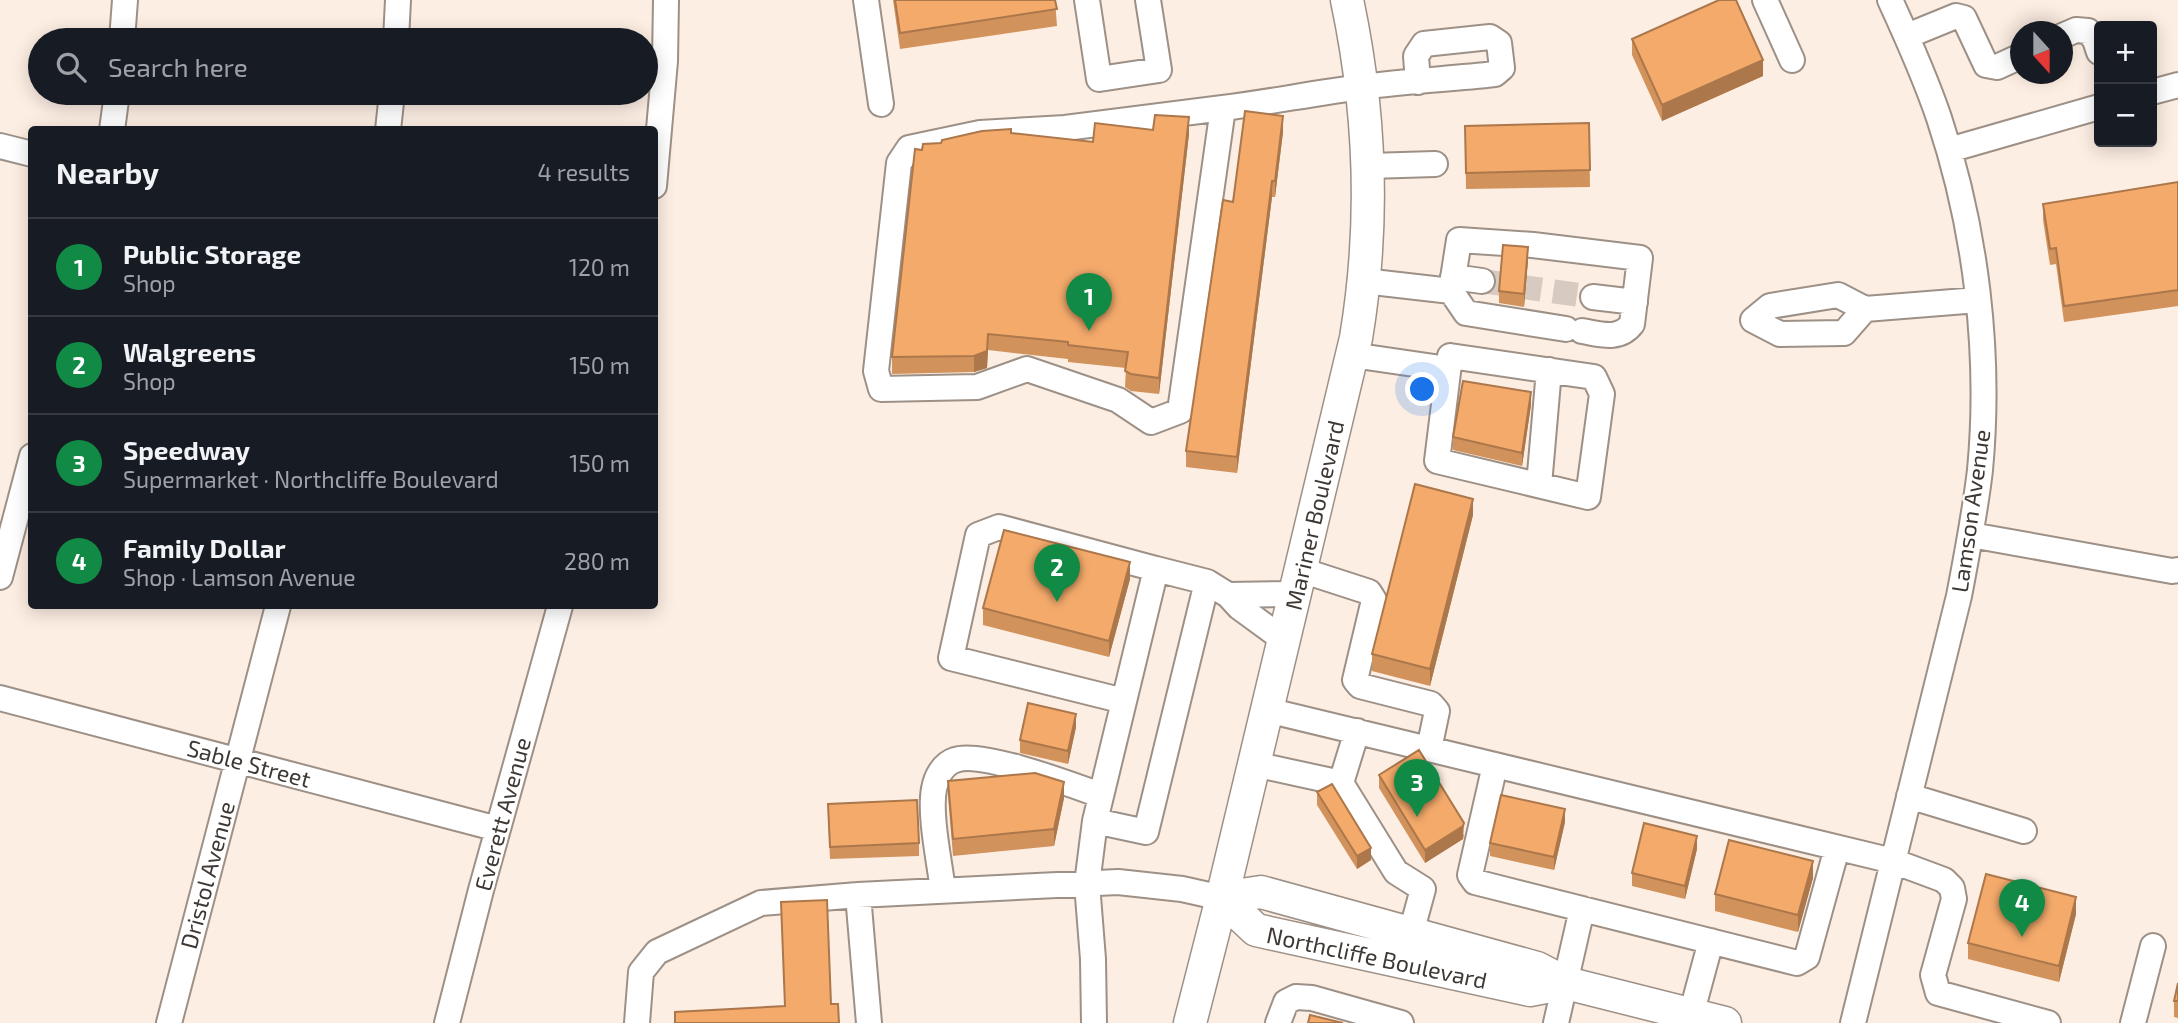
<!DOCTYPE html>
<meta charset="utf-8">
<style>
body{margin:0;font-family:"Exo 2",sans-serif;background:#242831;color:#f1f3f6}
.controls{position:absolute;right:21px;top:21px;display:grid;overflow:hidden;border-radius:7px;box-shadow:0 4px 18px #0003}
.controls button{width:63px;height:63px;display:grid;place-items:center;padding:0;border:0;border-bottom:2px solid #363941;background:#171b24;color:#f1f3f6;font:35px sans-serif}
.compass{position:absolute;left:2010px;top:21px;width:63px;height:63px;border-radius:50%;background:#171b24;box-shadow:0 4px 18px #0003;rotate:159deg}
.you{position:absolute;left:1423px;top:390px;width:24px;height:24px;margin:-18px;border:5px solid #fff;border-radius:50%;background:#1a73e8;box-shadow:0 0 0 10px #1a73e833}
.badge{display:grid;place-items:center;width:46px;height:46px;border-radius:50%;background:#108a45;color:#fff;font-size:23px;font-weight:700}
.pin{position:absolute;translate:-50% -58px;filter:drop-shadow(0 2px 4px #0008)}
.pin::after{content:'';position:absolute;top:37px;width:24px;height:21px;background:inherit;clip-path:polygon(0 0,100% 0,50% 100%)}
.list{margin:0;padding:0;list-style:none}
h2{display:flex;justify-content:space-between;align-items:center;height:91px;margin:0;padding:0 28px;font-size:30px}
h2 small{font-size:23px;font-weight:400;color:#9ea1a6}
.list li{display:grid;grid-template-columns:46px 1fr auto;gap:21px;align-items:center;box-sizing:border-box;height:98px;padding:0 28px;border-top:2px solid #363941}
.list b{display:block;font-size:26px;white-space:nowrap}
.list p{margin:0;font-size:23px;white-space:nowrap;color:#9ea1a6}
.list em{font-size:23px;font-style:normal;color:#9ea1a6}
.icon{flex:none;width:38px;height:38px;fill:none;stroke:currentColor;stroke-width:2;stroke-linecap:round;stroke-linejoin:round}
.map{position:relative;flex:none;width:2178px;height:1023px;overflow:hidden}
.search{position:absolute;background:#171b24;box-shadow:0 4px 18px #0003;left:28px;top:28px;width:630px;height:77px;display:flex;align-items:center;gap:18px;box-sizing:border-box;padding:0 24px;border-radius:38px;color:#9ea1a6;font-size:26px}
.panel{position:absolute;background:#171b24;box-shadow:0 4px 18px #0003;left:28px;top:126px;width:630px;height:483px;border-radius:7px}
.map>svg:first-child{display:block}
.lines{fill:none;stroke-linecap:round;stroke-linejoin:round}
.minor-tunnel{stroke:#d7cac0;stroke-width:24;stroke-dasharray:24 12;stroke-linecap:butt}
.minor-casing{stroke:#9d9086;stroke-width:28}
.major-casing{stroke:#9d9086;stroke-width:35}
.minor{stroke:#fff;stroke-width:24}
.major{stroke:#fff;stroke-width:32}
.wall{fill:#d2925c}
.shaded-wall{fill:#ab774b}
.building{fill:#f4aa6b;stroke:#ab774b;stroke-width:2}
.labels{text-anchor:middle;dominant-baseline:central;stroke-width:5;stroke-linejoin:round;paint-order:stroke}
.street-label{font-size:23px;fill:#3e3834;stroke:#fff}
</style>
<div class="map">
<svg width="2178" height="1023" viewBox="0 0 2178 1023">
<rect width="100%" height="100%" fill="#fdeee3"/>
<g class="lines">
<path class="minor-tunnel" d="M1482,281L1593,297"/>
<defs>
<path id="minor" d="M866,0L881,104
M1087,0L1099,79L1159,70L1148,0
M1765,0L1792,60
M1907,36L1956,16L1964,18L1986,65L1997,67L2021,56
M2062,36L2076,30L2088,31L2095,40L2099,52
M122,40L125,0
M396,40L398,0
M2152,92L2178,85
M1223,108L1180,411L1151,422L1118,400L1027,369L977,387L881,389L876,371L899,163L909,148L980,133L1065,128L1223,108C1270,102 1315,93 1362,87C1406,81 1451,79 1495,74L1502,68L1499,43L1490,37L1424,44L1416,56L1418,82
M112,130L117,93
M388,130L392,93
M0,146L32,154
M1949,150L2099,107
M1369,166L1435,164
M654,186L665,61L666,0
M1453,277L1482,281
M1364,281L1451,291L1466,313L1566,329
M1451,291L1459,240L1533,245L1640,258L1632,324C1619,341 1600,334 1582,331
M1593,297L1635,302
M1865,309L1844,333L1780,334L1753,320L1770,306L1838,295L1865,309L1978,300
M1352,355L1448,369
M1450,356L1594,377L1602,394L1588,497L1437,461Z
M1539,485L1549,370
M1971,535L2172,571L2178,570
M1301,570L1369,592L1374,600L1355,680L1360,686L1431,704L1437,711L1429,749
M0,577L32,456
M1228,595L1295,594
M0,698L498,829
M1124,701L951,658L978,535L999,527L1156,569
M1267,710L1893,861L1944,880L1952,888L1954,899L1933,975L1938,993L2048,1023
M1357,731L1341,783L1396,872L1423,889L1411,933
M1254,764L1341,783
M1495,765L1470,875L1475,882L1797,963L1807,957L1837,848
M1909,796L2024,831
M1095,821L1156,569L1207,582
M943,891C940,864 929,815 934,789C936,777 943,764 955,760C980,750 1072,785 1100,795
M858,895L869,1023
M1691,1015L1711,941
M169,1023L278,606
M447,1023L481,890L560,606
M637,1023L641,972L657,952L761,903L858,895L1118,882L1182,889L1222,898
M1094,1023L1093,959L1087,884L1095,821L1146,832L1207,582L1228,595L1239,607L1284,640
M1278,1023L1286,1002L1296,997L1312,998L1401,1023
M1556,1023L1582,909
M1853,1023L1959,596C1967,554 1975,513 1980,470C1991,353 1976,229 1939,118C1925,77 1908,39 1890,0
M2133,1023L2153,946"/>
<path id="major" d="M1222,898L1261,892L1537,968L1566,983L1725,1023
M1222,898L1256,930L1530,990L1566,983
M1190,1023L1222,898L1356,338C1375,224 1371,113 1347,0"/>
</defs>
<use href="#minor" class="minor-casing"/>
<use href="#major" class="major-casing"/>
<use href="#minor" class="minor"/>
<use href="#major" class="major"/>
</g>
<path class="wall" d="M893,0H1055L1057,26L900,49Z
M1632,39L1763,76L1662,121L1632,55Z
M1589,123L1590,187L1466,189L1465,126Z
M1283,132L1275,197H1272L1237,473L1186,467V451L1233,202Z
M1011,133L1093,142L1189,134L1159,394L1131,391L1125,387L1126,368L1068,362V359L988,350L987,368L974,372L892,374V357L941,143Z
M2178,182V306L2064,322L2056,264L2050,265L2043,220V204Z
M1528,260L1524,307L1499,303V291Z
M1531,405L1522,466L1453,450V437Z
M1473,515L1430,686L1372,671V654Z
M1130,579L1109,657L983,625V608Z
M1076,727L1068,764L1020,753V740Z
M1379,775L1464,835L1463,839L1425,863L1379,788Z
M948,781L1064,798L1054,846L953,856L948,797Z
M1317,792L1371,860L1357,869L1317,805Z
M828,816L919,843V856L830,859Z
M1565,822L1554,870L1490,856V843Z
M1697,849L1685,899L1632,886V873Z
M1813,878L1798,932L1715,911V894Z
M781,902L831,1004L785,1006Z
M2076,914L2059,982L1968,959V943Z
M2178,983V1018L2174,1017V1001Z"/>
<path class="shaded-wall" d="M1763,60V76L1662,121V105Z
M1283,116V132L1275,197V181Z
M1189,117V134L1159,394V378Z
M1272,181V197L1237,473V457Z
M1528,247V260L1524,307V294Z
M988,334V350L987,368L974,372V356Z
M1531,392V405L1522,466V453Z
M1473,499V515L1430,686V669Z
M1130,562V579L1109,657V641Z
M1076,714V727L1068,764V751Z
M1064,782V798L1054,846V829Z
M1565,809V822L1554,870V857Z
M1464,823L1463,839L1425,863V850Z
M1697,836V849L1685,899V886Z
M1371,848V860L1357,869V856Z
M1813,861V878L1798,932V915Z
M2076,897V914L2059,982V966Z"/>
<path class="building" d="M895,0H1055L1057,9L900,33Z
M1719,0H1736L1763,60L1662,105L1632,39Z
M1245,111L1283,116L1275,181H1272L1237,457L1186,451L1223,200L1233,202Z
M1155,115L1189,117L1159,378L1131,374L1125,371L1128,352L1068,345V342L988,334L987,351L974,356L892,357L915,149L922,150L923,144L941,143L942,140L982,131L1011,129V133L1093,142L1095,123L1153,130Z
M1589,123L1590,170L1466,173L1465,126Z
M2178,182V290L2064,306L2056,248L2050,249L2043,204Z
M1503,245L1528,247L1524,294L1499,291Z
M1463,381L1531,392L1522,453L1453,437Z
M1415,484L1473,499L1430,669L1372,654Z
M1004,530L1130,562L1109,641L983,608Z
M1028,703L1076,714L1068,751L1020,740Z
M1419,750L1464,823L1463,826L1425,850L1379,775Z
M1035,773L1064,782L1054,829L953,839L948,781Z
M1332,784L1371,848L1357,856L1317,792Z
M1501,795L1565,809L1554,857L1490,843Z
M917,800L919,843L830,847L828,804Z
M1644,823L1697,836L1685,886L1632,873Z
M1729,840L1813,861L1798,915L1715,894Z
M1986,874L2076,897L2059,966L1968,943Z
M827,900L831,1004H838L839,1023H675V1012L785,1006L781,902Z
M2178,983V1001H2174Z
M1310,1015L1343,1023H1308Z"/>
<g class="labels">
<g class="street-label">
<text transform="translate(1970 511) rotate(-82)">Lamson Avenue</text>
<text transform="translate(1314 515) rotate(-77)">Mariner Boulevard</text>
<text transform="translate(249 763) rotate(15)">Sable Street</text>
<text transform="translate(502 814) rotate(-75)">Everett Avenue</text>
<text transform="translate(207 875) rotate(-75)">Dristol Avenue</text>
<text transform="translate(1377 957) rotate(12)">Northcliffe Boulevard</text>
</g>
</g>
</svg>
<div class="controls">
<button>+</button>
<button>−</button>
</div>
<svg class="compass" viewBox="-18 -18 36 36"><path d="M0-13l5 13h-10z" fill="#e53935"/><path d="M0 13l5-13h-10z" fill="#9ea1a6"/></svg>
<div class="you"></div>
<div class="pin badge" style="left:1089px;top:331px">1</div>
<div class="pin badge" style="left:1057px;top:602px">2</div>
<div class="pin badge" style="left:1417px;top:817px">3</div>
<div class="pin badge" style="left:2022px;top:937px">4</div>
<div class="search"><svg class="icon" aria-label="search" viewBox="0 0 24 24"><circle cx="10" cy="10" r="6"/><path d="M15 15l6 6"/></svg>Search here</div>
<section class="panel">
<h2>Nearby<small>4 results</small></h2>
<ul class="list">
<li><span class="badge">1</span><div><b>Public Storage</b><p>Shop</p></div><em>120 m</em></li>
<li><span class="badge">2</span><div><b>Walgreens</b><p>Shop</p></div><em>150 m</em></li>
<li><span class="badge">3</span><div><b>Speedway</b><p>Supermarket · Northcliffe Boulevard</p></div><em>150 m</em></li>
<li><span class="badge">4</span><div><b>Family Dollar</b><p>Shop · Lamson Avenue</p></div><em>280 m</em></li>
</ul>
</section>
</div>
